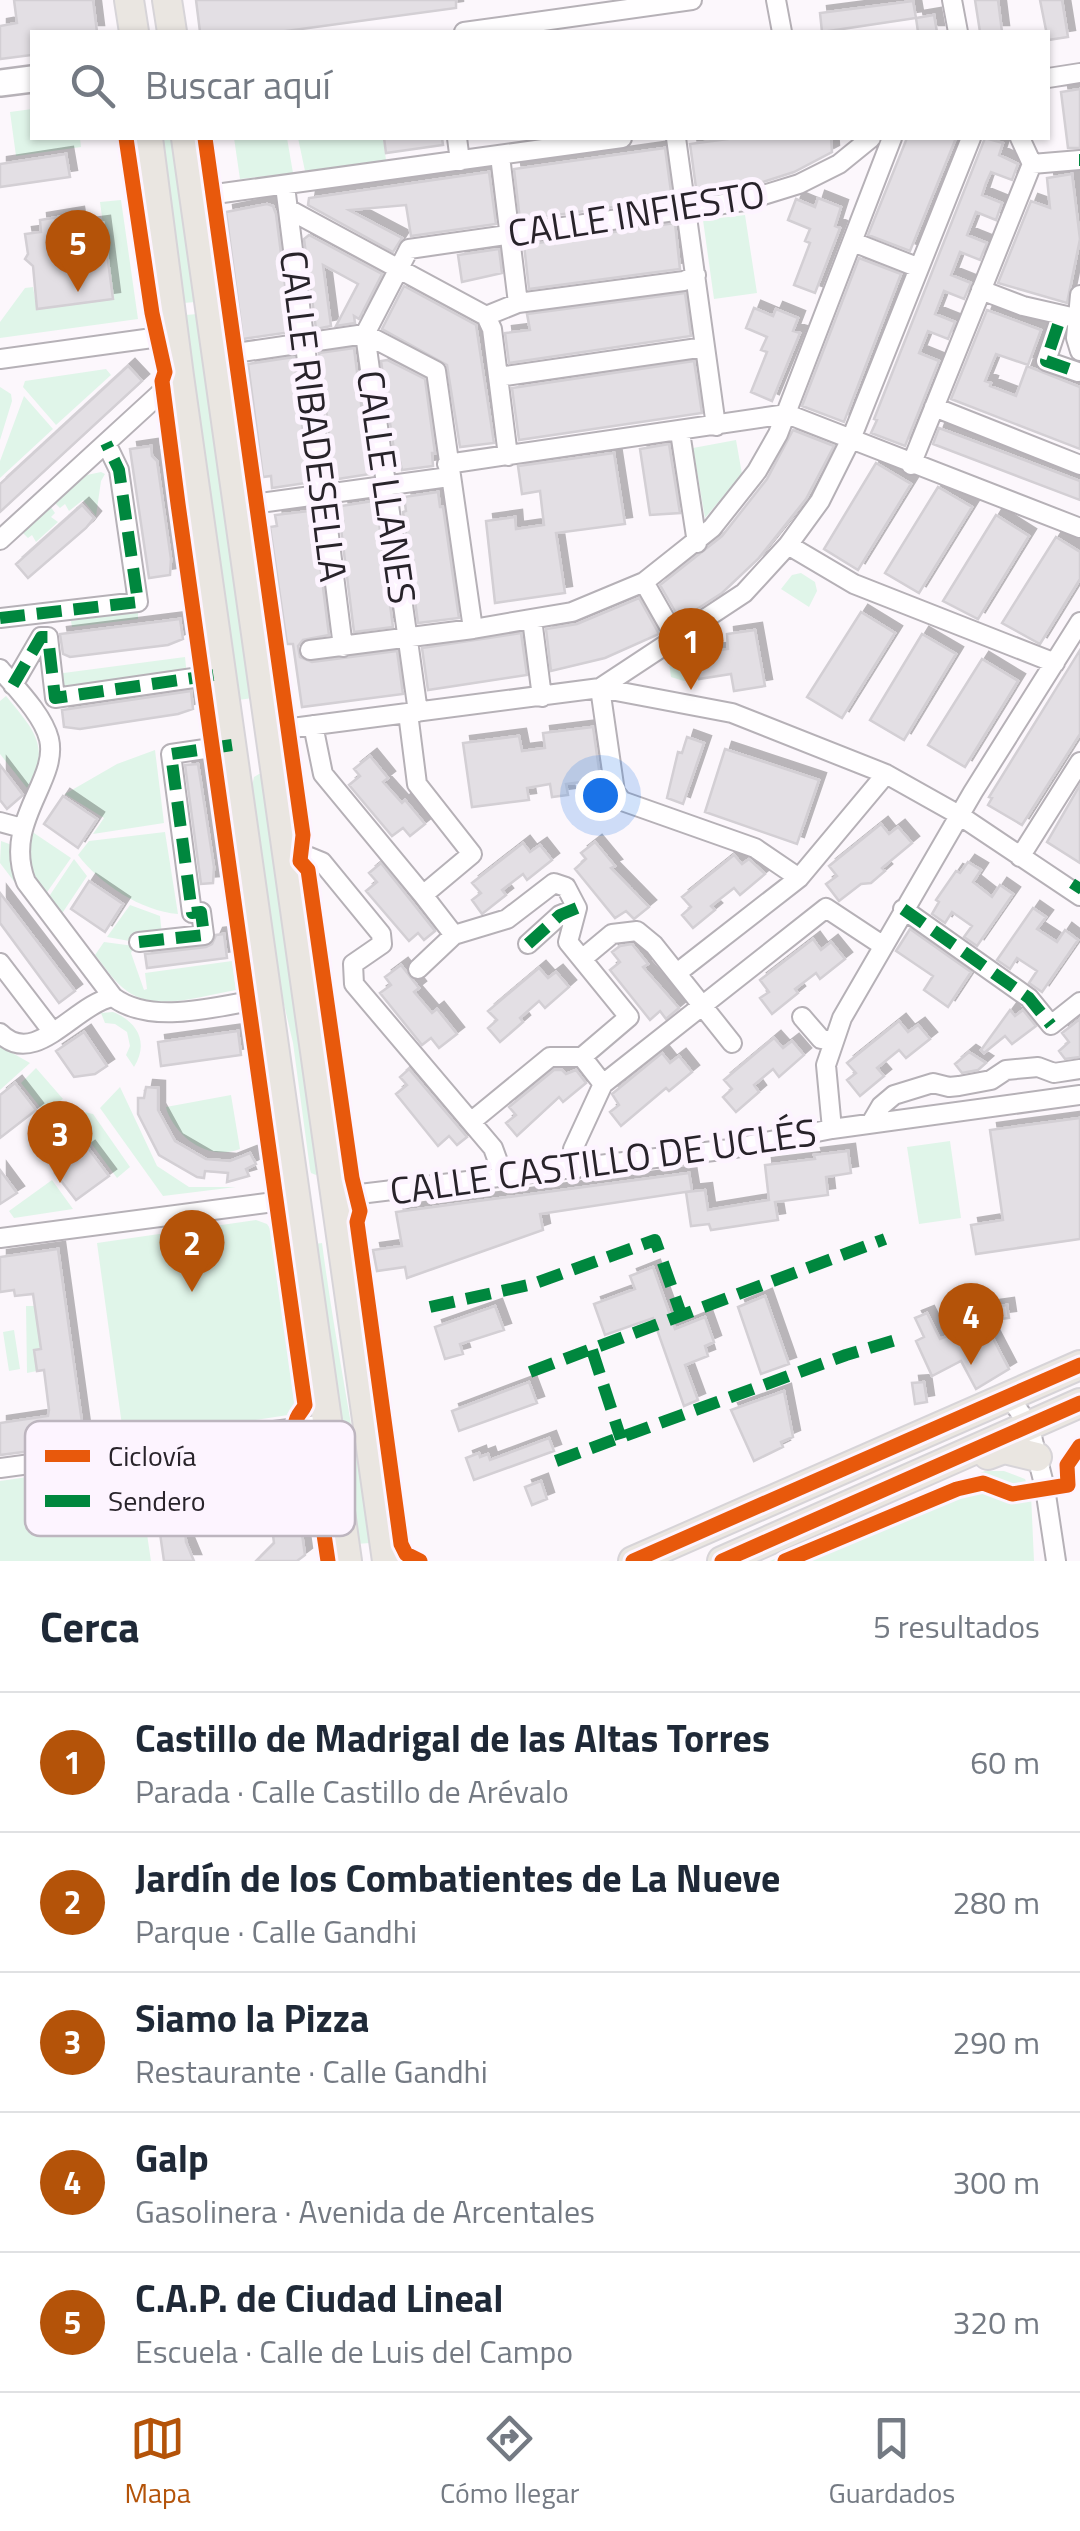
<!DOCTYPE html>
<html lang="es">
<meta charset="utf-8">
<style>
body{margin:0;font-family:"Titillium Web",sans-serif;background:#f2f2f3;color:#1f2937}
.you{position:absolute;left:600px;top:795px;width:35px;height:35px;margin:-25px;border:8px solid #fff;border-radius:50%;background:#1a73e8;box-shadow:0 0 0 15px #1a73e833}
.badge{display:grid;place-items:center;width:65px;height:65px;border-radius:50%;background:#b45309;color:#fff;font-size:32px;font-weight:700}
.pin{position:absolute;translate:-50% -82px;filter:drop-shadow(0 2px 5px #0008)}
.pin::after{content:'';position:absolute;top:52px;width:35px;height:30px;background:inherit;clip-path:polygon(0 0,100% 0,50% 100%)}
.list{margin:0;padding:0;list-style:none}
h2{display:flex;justify-content:space-between;align-items:center;height:130px;margin:0;padding:0 40px;font-size:42px}
h2 small{font-size:32px;font-weight:400;color:#747a83}
.list li{display:grid;grid-template-columns:65px 1fr auto;gap:30px;align-items:center;box-sizing:border-box;height:140px;padding:0 40px;border-top:2px solid #e0e1e3}
.list b{display:block;font-size:38px;white-space:nowrap}
.list p{margin:0;font-size:32px;white-space:nowrap;color:#747a83}
.list em{font-size:32px;font-style:normal;color:#747a83}
.icon{flex:none;width:55px;height:55px;fill:none;stroke:currentColor;stroke-width:2;stroke-linecap:round;stroke-linejoin:round}
.map{position:relative;flex:none;width:1080px;height:1561px;overflow:hidden}
.search{position:absolute;background:#fff;box-shadow:0 2px 8px #0004;left:30px;right:30px;top:30px;height:110px;display:flex;align-items:center;gap:25px;box-sizing:border-box;padding:0 35px;border-radius:0px;color:#747a83;font-size:38px}
.sheet{height:830px;background:#fff}
nav{display:flex;justify-content:space-around;align-items:center;box-sizing:border-box;height:140px;border-top:2px solid #e0e1e3;background:#fff;font-size:28px;color:#747a83}
nav a{display:grid;justify-items:center;gap:5px}
nav .on{color:#b45309}
.map>svg:first-child{display:block}
.green{fill:#e0f5e9}
.building{fill:#e3dfe4;stroke:#d3cfd4;stroke-width:2.5;filter:url(#shadow)}
.lines{fill:none;stroke-linecap:round;stroke-linejoin:round}
.street-casing{stroke:#b6b1b7;stroke-width:22}
.secondary-casing{stroke:#b6b1b7;stroke-width:30}
.primary-casing{stroke:#d7d4d8;stroke-width:32}
.street{stroke:#fffeff;stroke-width:18}
.secondary{stroke:#fffeff;stroke-width:25}
.primary{stroke:#eae6e1;stroke-width:28}
.quiet{stroke:#00873e;stroke-width:12;stroke-dasharray:25 12;stroke-linecap:butt}
.cycleway-casing{stroke:#fdf4ff;stroke-width:21}
.cycleway{stroke:#e8590c;stroke-width:15}
.labels{text-anchor:middle;dominant-baseline:central;stroke-width:10;stroke-linejoin:round;paint-order:stroke}
.street-label{font-size:38px;fill:#28232a;stroke:#fdf4ff}
.key{fill:#fdf4ff;stroke:#bdb5bf;stroke-width:2.5}
.key-label{font-size:28px;fill:#28232a}
</style>
<div class="map">
<svg width="1080" height="1561" viewBox="0 0 1080 1561">
<defs>
<filter id="shadow"><feDropShadow dx="7" dy="-7" stdDeviation="0" flood-color="#0004"/></filter>
</defs>
<rect width="100%" height="100%" fill="#fcf7fc"/>
<path class="green" d="M32,109V138H80L81,147L16,156L10,112Z
M159,138H173L196,302L183,303Z
M234,138H287L293,173L240,179Z
M298,138H383L386,160L305,171Z
M121,200L138,319L0,338V322L25,288L33,287L37,309L113,298L100,202Z
M745,215L757,293L714,299L703,220Z
M198,314L253,698L238,700L185,315Z
M106,369L111,375L56,425L23,387L25,381Z
M0,387L11,394L12,401L0,440Z
M24,396L53,429L0,478V461Z
M736,440L742,474L705,518L693,448Z
M101,472L105,474L101,481L96,516L83,500L69,511L65,504L60,508L54,502L87,475Z
M50,506L55,513L51,517L58,522L36,542L32,535L28,538L22,532Z
M801,573L815,582L817,591L809,607L781,589L792,575Z
M138,612V619L72,627L71,621Z
M693,647L699,679L684,681L671,677L669,662Z
M185,657L187,676L58,693L56,674Z
M6,696C32,728 53,747 27,788L0,754V701Z
M155,750L164,823L93,834L104,818L65,794L117,764Z
M259,774H264L319,1171L316,1175L311,1173L310,1169L293,1043L276,970L251,791L254,777Z
M31,831L71,858L45,895C29,874 27,857 31,831Z
M165,832L178,914C141,911 100,884 78,855L89,841Z
M1,841L12,845L13,869L21,888L90,981L0,863Z
M74,859L87,876L61,915L48,898Z
M130,905L160,916L162,935L135,942L107,937Z
M104,942L134,946L131,953L144,990L147,989L145,973L232,961L236,990C204,995 156,1013 127,991C114,982 105,967 95,955Z
M113,1012C138,1022 149,1043 134,1067L126,1055L130,1046L127,1032L115,1024L105,1023L101,1013Z
M0,1046L30,1063L0,1090Z
M36,1068L63,1099L44,1112L21,1083Z
M120,1087L157,1166L189,1187H236L163,1196L100,1108Z
M231,1095L240,1149C209,1161 178,1139 167,1111L166,1107Z
M67,1108L93,1114L130,1167L117,1178L91,1143L56,1116Z
M950,1141L961,1218L919,1224L907,1147Z
M52,1180L73,1209L14,1218L9,1211Z
M256,1220L267,1224L273,1233L295,1409L288,1415L124,1440L97,1243Z
M322,1243C335,1343 356,1442 370,1543L356,1544L314,1244Z
M26,1306H35L41,1349L34,1350L37,1371L27,1373Z
M14,1330L20,1369L9,1371L3,1332Z
M138,1461L144,1508L139,1509L140,1514H144L151,1561H0V1481Z
M985,1471H1004L1025,1479L1031,1494L1034,1561H770Z"/>
<path class="building" d="M14,0H93L97,32H32V55L0,59V26L17,23Z
M196,0H456V8L279,32H200Z
M975,0H998L1002,32H980Z
M1040,0H1062L1068,37L1048,40Z
M913,1L916,18L822,32L820,13Z
M934,15L937,32H918L916,18Z
M1080,89V148H1068L1061,92Z
M384,138H442L443,145L386,153Z
M735,138H831L832,152L794,172L741,189L697,195L690,144Z
M907,138H956L910,251L868,235Z
M985,138L1003,143L999,155L1018,164L1012,180L991,172L986,183L982,195L1002,203L996,220L976,212L967,235L987,243L980,260L960,252L951,275L971,283L964,299L944,291L935,314L955,322L948,339L928,331L919,353L939,361L905,446L871,433L877,420L874,419Z
M665,148L672,199L520,220L514,169Z
M66,154L70,177L0,187V164Z
M489,172L496,224L411,236L406,205L349,210L402,238L393,252L308,205L309,198Z
M1072,174L1080,239L1067,303L998,283L1031,201L1050,208L1047,178Z
M818,198L841,207L835,226L840,228L815,293L794,285L810,243L805,241L810,229L788,220L796,199L815,207Z
M267,204L273,206L276,214L291,332L243,339L226,212Z
M77,214L79,226L103,223L113,299L37,309L33,266L25,259L28,254L25,234L41,232L40,220Z
M675,223L680,269L529,289L524,245Z
M309,235L382,274L359,319L354,316L355,323L336,326L358,284L323,265L331,326L316,329L304,239Z
M499,249L502,273L462,282L458,255Z
M859,258L901,274L844,422L802,406Z
M404,286L476,325L494,443L460,447L447,365L382,329Z
M685,293L691,336L509,363L505,333L530,330L527,314Z
M754,308L773,316L776,309L798,318L793,331L800,333L772,401L751,392L767,352L761,350L767,337L746,328Z
M987,310L1041,330L1028,365L996,354L985,381L991,383L990,386L1016,396L1027,366L1080,387V449L951,399Z
M354,348L370,474L338,479L336,466H333L319,353Z
M294,357L308,470H305L306,483L272,488L271,476L263,477L248,364Z
M387,360L425,379L435,453H432L433,466L402,470L399,457H395L381,361Z
M694,361L702,413L519,440L512,388Z
M128,366L142,381L0,512V484Z
M939,428L1080,481V500L933,444Z
M793,430L834,446L806,499L758,559L722,593L680,620L660,585L722,536L767,479Z
M669,444L680,513L650,515L640,449Z
M151,446L152,456L157,461L171,559L170,575L149,578L130,449Z
M614,453L625,524L556,533L565,593L495,603L486,521L515,517L516,529L544,525L540,491L522,494L518,466Z
M876,463L911,484L858,570L824,549Z
M938,487L972,507L919,593L885,573Z
M438,492L440,507H443L459,618L418,623L403,512L406,511L404,497Z
M373,501L375,516L378,515L393,627L354,632L340,521L343,520L341,506Z
M82,505L94,518L86,528L28,578L16,564Z
M309,511L312,524H315L329,635L303,640L298,646L300,657L312,662L397,651L403,694L302,707L293,644H287L270,527L277,526L275,515Z
M996,515L1029,536L978,619L943,601Z
M1056,537L1080,552V579L1040,644L1002,623Z
M639,598L659,634L605,658L551,671L546,629L577,624Z
M861,612L895,633L842,718L807,697Z
M180,619L183,639L168,645L70,657L63,654L60,634Z
M755,630L765,686L734,691L731,674L699,679L695,653L728,649L727,634Z
M521,633L527,675L428,690L422,648Z
M922,634L956,654L904,740L870,720Z
M1080,650V734L1022,825L988,805L992,798L989,797Z
M982,659L1018,681L965,767L928,745Z
M191,691L193,709L178,714L80,729L64,727L62,710Z
M593,727L602,791L591,793L589,781L566,784L568,795L552,797L550,784L527,788L529,800L472,807L463,743L519,736L522,751L545,748L543,733Z
M687,737L704,743L683,804L667,798L678,752L682,753Z
M725,749L819,780L797,844L705,812Z
M370,756L388,778L383,782L402,803L405,800L425,824L410,836L403,828L392,836L349,785L360,776L354,769Z
M198,764L214,867L213,883L201,884L185,765Z
M0,765L23,795L7,809L0,800Z
M1080,785V863L1047,842Z
M63,796L97,819L78,848L44,824Z
M881,824L889,834L898,827L912,843L882,868L885,871L871,883L861,884L839,901L826,884L837,876L829,866Z
M595,842L615,866L611,868L649,907L634,919L626,911L615,918L575,869L586,859L581,853Z
M523,843L530,852L540,845L552,860L527,880L523,874L502,890L506,895L482,914L472,900L481,893L472,883Z
M734,855L742,864L749,859L765,874L740,895L734,888L711,906L715,910L693,928L682,915L691,907L682,897Z
M968,862L981,870L973,882L992,897L1000,885L1013,894L977,946L964,937L972,926L952,912L945,923L932,914L939,902L936,900L956,871L960,873Z
M381,863L435,931L424,940L418,933L409,941L366,891L377,882L369,873Z
M89,881L123,904L105,932L71,909Z
M0,893L75,991L59,1003L0,923Z
M1033,908L1046,917L1037,929L1057,942L1065,930L1078,940L1042,992L1029,983L1037,971L1017,958L1010,969L997,960Z
M910,929L971,972L948,1007L924,990L933,976L896,951Z
M224,934L227,958L147,968L145,954L206,947L212,944L216,935Z
M813,939L821,950L831,942L845,959L820,979L816,973L795,989L798,993L772,1014L760,998L769,992L760,980Z
M632,944L648,964L643,967L679,1008L666,1019L660,1011L650,1020L610,970L620,962L612,952L620,946Z
M401,965L419,988L414,992L432,1013L437,1009L457,1034L439,1048L431,1038L422,1045L380,993L391,985L385,977Z
M539,968L548,978L556,972L569,987L545,1008L539,1001L520,1018L523,1022L500,1042L488,1028L497,1020L488,1011Z
M1010,1010L1015,1016L1023,1010L1036,1026L1012,1044L1005,1036L984,1053L981,1050Z
M1080,1019V1057L1065,1059L1059,1051L1069,1042L1062,1033Z
M899,1021L908,1032L918,1025L930,1039L906,1058L899,1050L877,1068L884,1076L860,1096L847,1080L856,1073L847,1063Z
M238,1031L241,1055L161,1066L158,1042Z
M84,1032L107,1066L95,1074L74,1077L56,1051Z
M774,1038L783,1048L792,1041L804,1055L779,1077L773,1069L754,1085L759,1092L736,1112L723,1097L732,1089L724,1080Z
M969,1052L986,1063L978,1070L962,1073L955,1064Z
M662,1053L670,1063L679,1056L692,1072L669,1091L666,1088L621,1126L610,1112L619,1105L612,1094Z
M409,1069L467,1137L457,1145L449,1136L438,1146L396,1094L407,1085L400,1077Z
M554,1070H562L566,1074L576,1070L586,1083L563,1102L559,1097L517,1136L506,1123L516,1115L509,1107Z
M15,1083L36,1110L0,1138V1095Z
M146,1087L158,1088V1110L175,1141L206,1159L230,1161L250,1153L256,1164L246,1169L249,1176L227,1182L228,1173L205,1171L204,1178L197,1177L159,1155L138,1114V1098H144Z
M1080,1118V1239L976,1254L971,1225L1003,1220L990,1130Z
M88,1148L109,1176L76,1200L55,1173Z
M848,1151L851,1173L826,1177L828,1195L775,1202L778,1220L711,1230L709,1224L691,1226L686,1192L705,1190L708,1210L769,1200L765,1165L815,1159L814,1155Z
M0,1170L17,1193L0,1204Z
M689,1173L692,1191L540,1214L543,1230L407,1278L405,1267L377,1271L373,1250L402,1246L396,1212Z
M58,1249L85,1444L0,1455V1423L48,1416L49,1410L44,1370L37,1371L34,1350L41,1349L33,1294L15,1296L14,1290L0,1292V1257Z
M653,1267L675,1329L705,1317L714,1342L705,1346L708,1356L685,1365L698,1400L684,1406L653,1318L605,1335L594,1304L635,1289L630,1276Z
M765,1296L789,1364L761,1374L738,1307Z
M1007,1305L1009,1318L984,1321L1009,1369L976,1389L961,1361L932,1376L916,1341L924,1337L915,1318L927,1313L940,1339L960,1331L957,1312Z
M495,1306L504,1330L460,1344L463,1354L445,1359L435,1327Z
M529,1382L537,1403L459,1431L452,1411Z
M924,1382L927,1402L915,1404L912,1383Z
M784,1391L793,1437L781,1442L783,1447L754,1461L731,1410Z
M549,1438L554,1451L474,1480L466,1458L479,1453L480,1457L488,1454L490,1460Z
M291,1458L305,1555L297,1561H256L274,1543L267,1489L237,1494L228,1491L205,1498L183,1501L186,1542L194,1561H164L152,1478Z
M541,1481L547,1499L532,1505L525,1487Z"/>
<g class="lines">
<defs>
<path id="street" d="M776,0L782,32
M952,0L958,32
M464,32L692,0
M1048,78L1080,73
M457,138L460,161
M676,138L716,426
M1020,138L1032,164
M500,156L518,303
M1032,164L1080,160
M285,186L343,647
M194,197L622,138
M288,209L486,316L518,303L684,281L696,275
M853,242L917,267
M981,290L1023,306L1080,319
M1080,295L1076,338L1080,351
M486,316L492,329L508,456
M1058,325L1046,361L1078,372
M215,356L365,334L436,371L473,629
M0,359L174,335
M498,377L705,347
M934,407L1080,465
M680,432L697,543
M447,464L787,414L1080,528
M911,465L1032,164
M238,506L449,477
M0,540L179,376
M788,545L854,584L1055,663
M644,582L677,640
M0,618L138,602L119,470L106,443
M532,619L542,697
M310,650L473,629L572,612L644,582L712,528L757,471L778,434L892,138
M0,669C16,688 43,715 49,739C59,781 2,822 26,882L113,997C153,1027 221,1005 268,998
M13,685L41,637H48L55,698L221,674
M600,688L732,713L886,774L959,815L1080,896
M600,688L615,792L622,801L755,848L799,878
M418,712L365,334L409,249L744,201L799,184L839,164L871,138
M408,713L417,784L472,854L423,895L454,935L418,969
M313,725L323,774L423,895
M269,731L600,688L744,593L788,545L820,501L851,439L971,138
M0,822L22,828
M285,847L322,862L381,934L382,944L353,964L354,984L493,1148L504,1178
M1020,857L1080,762
M903,909L1029,998L1051,1025L1080,1002
M454,935L507,919L554,883L566,887L577,908L568,942L629,1017L582,1057
M139,942L204,935L201,912L192,913L171,754L232,745
M528,944L560,915L577,908
M582,959L612,934L637,931L654,945L732,1043
M0,963L52,1031
M677,973L799,878L886,774
M802,1017L821,1039L832,1041
M0,1033C35,1069 75,1004 113,997
M603,1084L826,908L882,945
M472,1121L550,1057H582L603,1084L573,1149L574,1170
M871,1123L881,1106L894,1095L933,1083L949,1087L959,1086L991,1080L1006,1070L1038,1067L1054,1073L1080,1069
M832,1129L826,1065L842,1018L973,792L1080,622
M335,1197L730,1149L832,1129L1080,1095
M0,1238L297,1199
M1009,1397L1029,1425L1045,1488L1056,1561
M0,1468L326,1424"/>
<path id="secondary" d="M0,83L32,79"/>
<path id="primary" d="M129,0L134,32
M167,0L172,32
M148,138L179,376L347,1561
M186,138L387,1561
M988,1455L1004,1449L1037,1457
M633,1561L1080,1365
M722,1561L1080,1403"/>
</defs>
<use href="#street" class="street-casing"/>
<use href="#secondary" class="secondary-casing"/>
<use href="#primary" class="primary-casing"/>
<use href="#street" class="street"/>
<use href="#secondary" class="secondary"/>
<use href="#primary" class="primary"/>
<path class="quiet" d="M1079,160H1080
M1058,325L1046,361L1078,372
M0,618L138,602L119,470L106,443
M13,685L41,637H48L55,698L221,674
M1074,891L1080,882
M903,909L1029,998L1051,1025
M139,942L204,935L201,912L192,913L171,754L232,745
M528,944L560,915L577,908
M430,1307L533,1284L655,1240L682,1317
M592,1350L621,1439
M530,1372L885,1239
M556,1461L846,1355L899,1339"/>
<defs>
<path id="cycleway" d="M126,138L152,313L165,372L162,381L178,504L305,1405C303,1410 299,1413 297,1418C291,1432 306,1439 311,1448L328,1561
M205,138L303,835L300,861L308,870L352,1178L360,1211L357,1222L401,1544L406,1554L420,1561
M633,1561L1080,1365
M722,1561L1080,1403
M785,1561L957,1489L983,1483L1012,1494L1068,1485L1067,1465L1080,1446"/>
</defs>
<use href="#cycleway" class="cycleway-casing"/>
<use href="#cycleway" class="cycleway"/>
</g>
<g class="labels">
<g class="street-label">
<text transform="translate(636 213) rotate(-9)">CALLE INFIESTO</text>
<text transform="translate(314 416) rotate(83)">CALLE RIBADESELLA</text>
<text transform="translate(387 487) rotate(82)">CALLE LLANES</text>
<text transform="translate(603 1161) rotate(-8)">CALLE CASTILLO DE UCLÉS</text>
</g>
</g>
<rect x="25" y="1421" width="330" height="115" rx="15" class="key"/>
<rect x="45" y="1450" width="45" height="12" fill="#e8590c"/>
<rect x="45" y="1495" width="45" height="12" fill="#00873e"/>
<g class="key-label">
<text x="108" y="1466">Ciclovía</text>
<text x="108" y="1511">Sendero</text>
</g>
</svg>
<div class="you"></div>
<div class="pin badge" style="left:691px;top:690px">1</div>
<div class="pin badge" style="left:192px;top:1292px">2</div>
<div class="pin badge" style="left:60px;top:1183px">3</div>
<div class="pin badge" style="left:971px;top:1365px">4</div>
<div class="pin badge" style="left:78px;top:292px">5</div>
<div class="search"><svg class="icon" aria-label="search" viewBox="0 0 24 24"><circle cx="10" cy="10" r="6"/><path d="M15 15l6 6"/></svg>Buscar aquí</div>
</div>
<section class="sheet">
<h2>Cerca<small>5 resultados</small></h2>
<ul class="list">
<li><span class="badge">1</span><div><b>Castillo de Madrigal de las Altas Torres</b><p>Parada · Calle Castillo de Arévalo</p></div><em>60 m</em></li>
<li><span class="badge">2</span><div><b>Jardín de los Combatientes de La Nueve</b><p>Parque · Calle Gandhi</p></div><em>280 m</em></li>
<li><span class="badge">3</span><div><b>Siamo la Pizza</b><p>Restaurante · Calle Gandhi</p></div><em>290 m</em></li>
<li><span class="badge">4</span><div><b>Galp</b><p>Gasolinera · Avenida de Arcentales</p></div><em>300 m</em></li>
<li><span class="badge">5</span><div><b>C.A.P. de Ciudad Lineal</b><p>Escuela · Calle de Luis del Campo</p></div><em>320 m</em></li>
</ul>
</section>
<nav>
<a class="on"><svg class="icon" aria-label="map" viewBox="0 0 24 24"><path d="M3 6l6-2 6 2 6-2v14l-6 2-6-2-6 2zM9 4v14M15 6v14"/></svg>Mapa</a>
<a><svg class="icon" aria-label="directions" viewBox="0 0 24 24"><path d="M12 3l9 9-9 9-9-9zM9 14v-3h6M13 9l2 2-2 2"/></svg>Cómo llegar</a>
<a><svg class="icon" aria-label="saved" viewBox="0 0 24 24"><path d="M7 4h10v16l-5-4-5 4z"/></svg>Guardados</a>
</nav>
